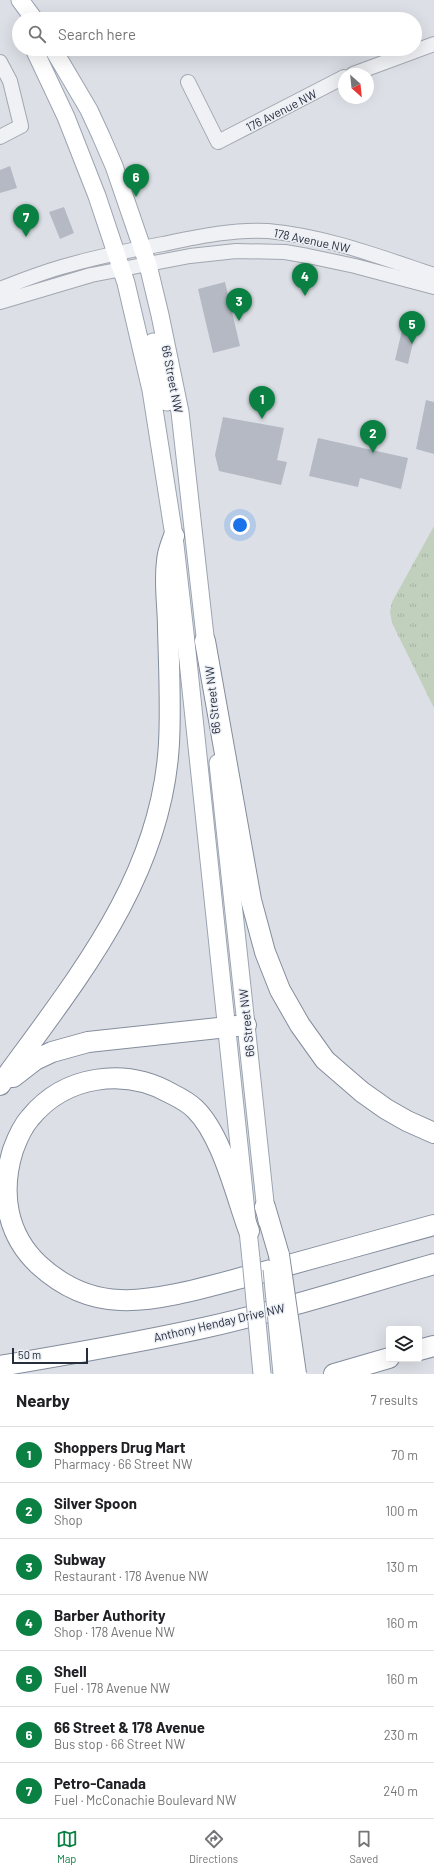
<!DOCTYPE html>
<meta charset="utf-8">
<style>
body{margin:0;font-family:Barlow,sans-serif;background:#f2f2f2;color:#202124}
.controls{position:absolute;right:12px;bottom:12px;display:grid;overflow:hidden;border-radius:4px;box-shadow:0 4px 16px #0002}
.controls button{width:36px;height:36px;display:grid;place-items:center;padding:0;border:0;border-bottom:1px solid #e0e0e0;background:#fff;color:#202124;font:20px sans-serif}
.compass{position:absolute;left:338px;top:68px;width:36px;height:36px;border-radius:50%;background:#fff;box-shadow:0 4px 16px #0002;rotate:153deg}
.scale{position:absolute;left:12px;bottom:10px;width:76px;box-sizing:border-box;padding-left:4px;border:2px solid #262d3d;border-top:0;font-size:11px;line-height:14px;white-space:nowrap;color:#262d3d;-webkit-text-stroke:3px #eceff4;paint-order:stroke}
.you{position:absolute;left:240px;top:525px;width:14px;height:14px;margin:-10px;border:3px solid #fff;border-radius:50%;background:#1a73e8;box-shadow:0 0 0 6px #1a73e833}
.badge{display:grid;place-items:center;width:26px;height:26px;border-radius:50%;background:#0b8043;color:#fff;font-size:13px;font-weight:700}
.pin{position:absolute;translate:-50% -33px;filter:drop-shadow(0 1px 2px #0008)}
.pin::after{content:'';position:absolute;top:21px;width:14px;height:12px;background:inherit;clip-path:polygon(0 0,100% 0,50% 100%)}
.list{margin:0;padding:0;list-style:none}
h2{display:flex;justify-content:space-between;align-items:center;height:52px;margin:0;padding:0 16px;font-size:17px}
h2 small{font-size:13px;font-weight:400;color:#757577}
.list li{display:grid;grid-template-columns:26px 1fr auto;gap:12px;align-items:center;box-sizing:border-box;height:56px;padding:0 16px;border-top:1px solid #e0e0e0}
.list b{display:block;font-size:15px;white-space:nowrap}
.list p{margin:0;font-size:13px;white-space:nowrap;color:#757577}
.list em{font-size:13px;font-style:normal;color:#757577}
.icon{flex:none;width:22px;height:22px;fill:none;stroke:currentColor;stroke-width:2;stroke-linecap:round;stroke-linejoin:round}
.map{position:relative;flex:none;width:434px;height:1374px;overflow:hidden}
.search{position:absolute;background:#fff;box-shadow:0 4px 16px #0002;left:12px;right:12px;top:12px;height:44px;display:flex;align-items:center;gap:10px;box-sizing:border-box;padding:0 14px;border-radius:22px;color:#757577;font-size:15px}
.sheet{height:444px;background:#fff}
nav{display:flex;justify-content:space-around;align-items:center;box-sizing:border-box;height:56px;border-top:1px solid #e0e0e0;background:#fff;font-size:11px;color:#757577}
nav a{display:grid;justify-items:center;gap:2px}
nav .on{color:#0b8043}
.map>svg:first-child{display:block}
.grass{fill:url(#grass-tufts)}
.building{fill:#b4b9c3}
.lines{fill:none;stroke-linecap:round;stroke-linejoin:round}
.minor-casing{stroke:#a2a7b0;stroke-width:16}
.major-casing{stroke:#9ca4b2;stroke-width:19}
.highway-casing{stroke:#848d9d;stroke-width:22}
.minor{stroke:#eff1f5;stroke-width:14}
.major{stroke:#fff;stroke-width:17}
.highway{stroke:#fff;stroke-width:20}
.major-bridge-casing{stroke:#9ca4b2;stroke-width:19;stroke-linecap:butt}
.highway-bridge-casing{stroke:#848d9d;stroke-width:22;stroke-linecap:butt}
.major-bridge{stroke:#fff;stroke-width:17}
.highway-bridge{stroke:#fff;stroke-width:20}
.labels{text-anchor:middle;dominant-baseline:central;stroke-width:3;stroke-linejoin:round;paint-order:stroke}
.street-label{font-size:12px;fill:#262d3d;stroke:#eceff4}
</style>
<div class="map">
<svg width="434" height="1374" viewBox="0 0 434 1374">
<defs>
<pattern id="grass-tufts" width="24" height="20" patternUnits="userSpaceOnUse"><rect width="24" height="20" fill="#c1d0bd"/><path d="M3 7l-1-3M5 7V3M7 7l1-3M15 17l-1-3M17 17v-4M19 17l1-3" fill="none" stroke="#a6b3a3"/></pattern>
</defs>
<rect width="100%" height="100%" fill="#dce0e6"/>
<path class="grass" d="M434,526V708L392,623L390,612L392,602Z"/>
<path class="building" d="M10,166L17,188L0,193V170Z
M64,207L74,233L60,239L49,212Z
M225,282L240,346L213,353L198,289Z
M403,326L416,330L408,364L395,360Z
M426,400L434,402V454L416,449Z
M223,417L284,428L277,460L287,462L281,485L219,471L215,455Z
M318,438L408,458L401,489L360,478L358,487L309,476Z"/>
<g class="lines">
<defs>
<path id="minor" d="M0,62L10,81L21,126L0,137
M353,74L434,44
M188,82L218,142L344,77
M0,289C23,280 45,271 69,265C100,256 131,250 163,244C197,237 233,229 268,231C325,236 380,257 434,275
M0,302L91,275L190,256L236,251L285,252L308,256L355,266L434,287"/>
<path id="major" d="M20,0L34,19
M34,49L66,117L97,196L126,283L151,390L174,536L186,642L251,1259
M53,49L89,110L101,136L114,166L148,265L160,315L180,412L207,654
M153,342L167,402
M218,763L267,1221"/>
<path id="highway" d="M205,641L251,900L265,952L280,990L300,1025L325,1060L362,1092L386,1109L407,1121L434,1133
M13,1077L35,1060L52,1052L88,1042L246,1025
M0,1085C76,980 162,878 169,743C171,705 169,667 168,628C168,607 164,583 167,562C167,553 171,544 174,536
M265,1207L279,1255
M249,1231C236,1196 222,1135 195,1109C189,1103 180,1098 172,1094C125,1067 65,1075 30,1118C22,1127 17,1139 13,1150C0,1192 6,1234 39,1265C62,1286 89,1299 120,1300C160,1302 217,1284 256,1274C315,1258 375,1241 434,1225
M419,1350L434,1346
M0,1366C71,1354 142,1342 212,1326C287,1309 360,1285 434,1264
M334,1374L389,1358"/>
</defs>
<use href="#minor" class="minor-casing"/>
<use href="#major" class="major-casing"/>
<use href="#highway" class="highway-casing"/>
<use href="#minor" class="minor"/>
<use href="#major" class="major"/>
<use href="#highway" class="highway"/>
<defs>
<path id="major-bridge" d="M251,1259L262,1374
M272,1269L282,1374"/>
<path id="highway-bridge" d="M279,1255L296,1374"/>
</defs>
<use href="#major-bridge" class="major-bridge-casing"/>
<use href="#highway-bridge" class="highway-bridge-casing"/>
<use href="#major-bridge" class="major-bridge"/>
<use href="#highway-bridge" class="highway-bridge"/>
</g>
<g class="labels">
<g class="street-label">
<text transform="translate(281 110) rotate(-27)">176 Avenue NW</text>
<text transform="translate(312 240) rotate(12)">178 Avenue NW</text>
<text transform="translate(173 379) rotate(79)">66 Street NW</text>
<text transform="translate(212 700) rotate(-96)">66 Street NW</text>
<text transform="translate(246 1023) rotate(-96)">66 Street NW</text>
<text transform="translate(219 1322) rotate(-13)">Anthony Henday Drive NW</text>
</g>
</g>
</svg>
<div class="controls">
<button><svg class="icon" aria-label="layers" viewBox="0 0 24 24"><path d="M12 4l9 5-9 5-9-5zM3 14l9 5 9-5"/></svg></button>
</div>
<svg class="compass" viewBox="-18 -18 36 36"><path d="M0-13l5 13h-10z" fill="#e53935"/><path d="M0 13l5-13h-10z" fill="#757577"/></svg>
<div class="scale">50 m</div>
<div class="you"></div>
<div class="pin badge" style="left:262px;top:419px">1</div>
<div class="pin badge" style="left:373px;top:453px">2</div>
<div class="pin badge" style="left:239px;top:321px">3</div>
<div class="pin badge" style="left:305px;top:296px">4</div>
<div class="pin badge" style="left:412px;top:344px">5</div>
<div class="pin badge" style="left:136px;top:197px">6</div>
<div class="pin badge" style="left:26px;top:237px">7</div>
<div class="search"><svg class="icon" aria-label="search" viewBox="0 0 24 24"><circle cx="10" cy="10" r="6"/><path d="M15 15l6 6"/></svg>Search here</div>
</div>
<section class="sheet">
<h2>Nearby<small>7 results</small></h2>
<ul class="list">
<li><span class="badge">1</span><div><b>Shoppers Drug Mart</b><p>Pharmacy · 66 Street NW</p></div><em>70 m</em></li>
<li><span class="badge">2</span><div><b>Silver Spoon</b><p>Shop</p></div><em>100 m</em></li>
<li><span class="badge">3</span><div><b>Subway</b><p>Restaurant · 178 Avenue NW</p></div><em>130 m</em></li>
<li><span class="badge">4</span><div><b>Barber Authority</b><p>Shop · 178 Avenue NW</p></div><em>160 m</em></li>
<li><span class="badge">5</span><div><b>Shell</b><p>Fuel · 178 Avenue NW</p></div><em>160 m</em></li>
<li><span class="badge">6</span><div><b>66 Street &amp; 178 Avenue</b><p>Bus stop · 66 Street NW</p></div><em>230 m</em></li>
<li><span class="badge">7</span><div><b>Petro-Canada</b><p>Fuel · McConachie Boulevard NW</p></div><em>240 m</em></li>
</ul>
</section>
<nav>
<a class="on"><svg class="icon" aria-label="map" viewBox="0 0 24 24"><path d="M3 6l6-2 6 2 6-2v14l-6 2-6-2-6 2zM9 4v14M15 6v14"/></svg>Map</a>
<a><svg class="icon" aria-label="directions" viewBox="0 0 24 24"><path d="M12 3l9 9-9 9-9-9zM9 14v-3h6M13 9l2 2-2 2"/></svg>Directions</a>
<a><svg class="icon" aria-label="saved" viewBox="0 0 24 24"><path d="M7 4h10v16l-5-4-5 4z"/></svg>Saved</a>
</nav>
